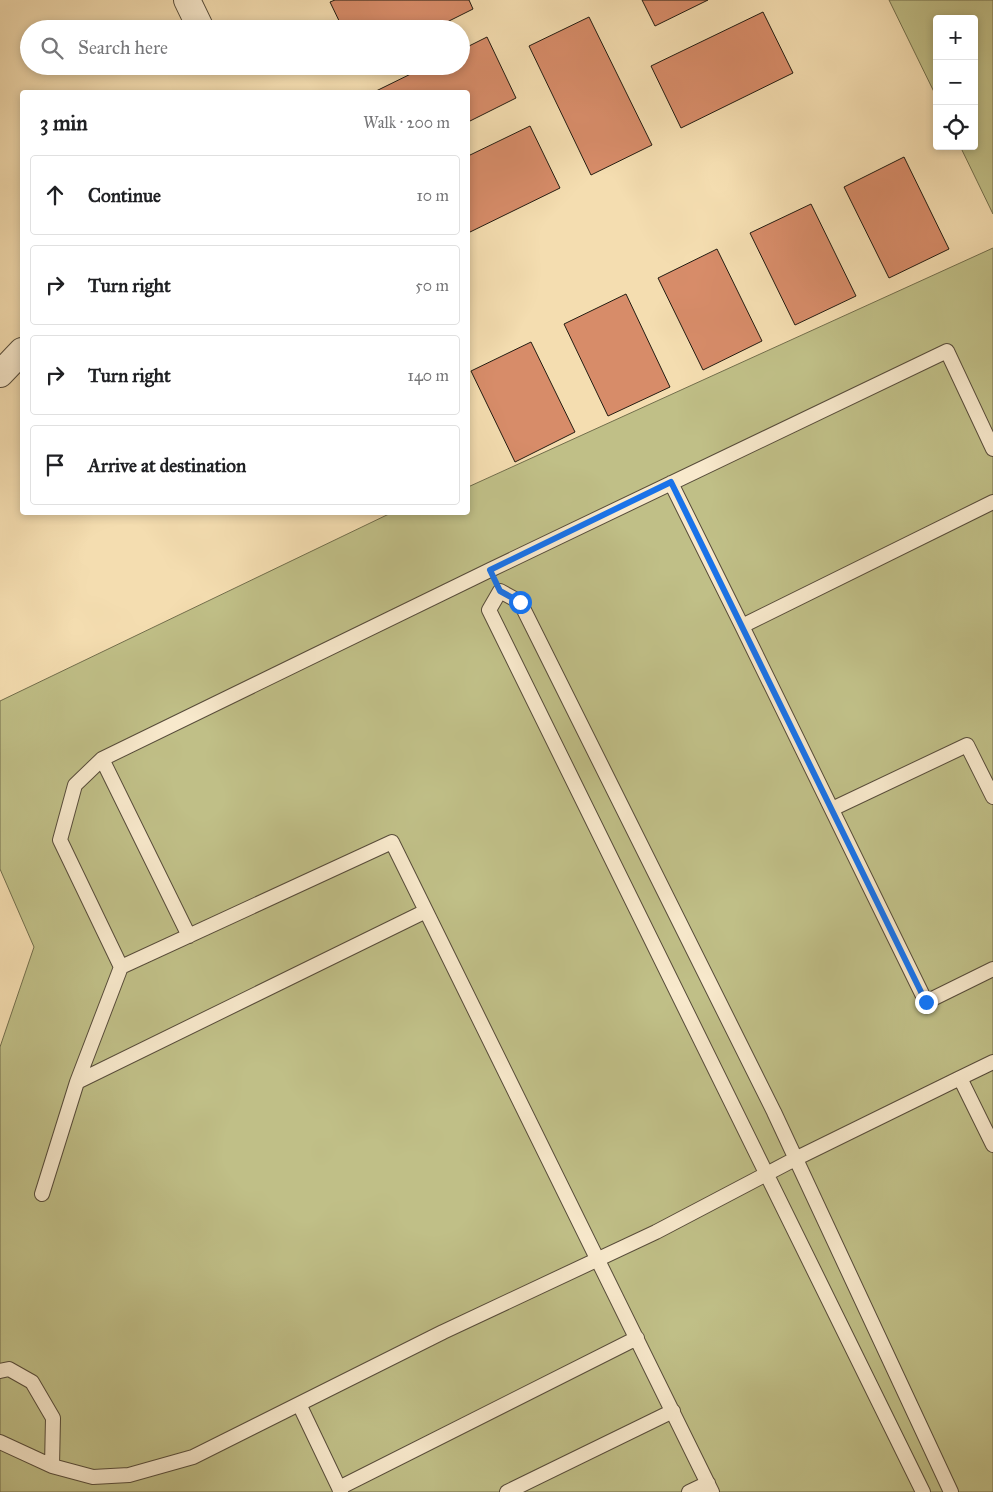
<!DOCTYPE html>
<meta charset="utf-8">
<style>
body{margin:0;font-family:"IM FELL Great Primer",serif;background:#f2f2f2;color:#202124}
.controls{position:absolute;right:15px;top:15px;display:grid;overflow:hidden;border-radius:5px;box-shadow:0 2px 8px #0003}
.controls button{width:45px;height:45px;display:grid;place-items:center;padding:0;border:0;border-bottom:1px solid #e0e0e0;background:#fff;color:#202124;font:25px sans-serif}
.stop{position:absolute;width:15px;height:15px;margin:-11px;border:4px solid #1a73e8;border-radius:50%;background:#fff}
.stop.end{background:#1a73e8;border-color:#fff;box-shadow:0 1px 5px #0008}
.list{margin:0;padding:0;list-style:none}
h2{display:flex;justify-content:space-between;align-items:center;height:65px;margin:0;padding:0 20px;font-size:21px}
h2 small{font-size:16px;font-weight:400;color:#757577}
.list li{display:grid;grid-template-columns:32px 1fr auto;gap:15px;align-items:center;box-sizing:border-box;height:80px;margin:0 10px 10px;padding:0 10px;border:1px solid #e0e0e0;border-radius:5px}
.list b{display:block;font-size:19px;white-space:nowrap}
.list em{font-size:16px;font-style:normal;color:#757577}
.icon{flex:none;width:28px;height:28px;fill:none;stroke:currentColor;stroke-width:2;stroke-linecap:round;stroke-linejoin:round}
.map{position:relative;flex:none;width:993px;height:1492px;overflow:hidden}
.search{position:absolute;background:#fff;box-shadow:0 2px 8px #0003;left:20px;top:20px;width:450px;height:55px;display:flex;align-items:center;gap:12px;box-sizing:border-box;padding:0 18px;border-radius:28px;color:#757577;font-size:19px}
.panel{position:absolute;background:#fff;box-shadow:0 2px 8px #0003;left:20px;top:90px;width:450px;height:425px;border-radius:5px}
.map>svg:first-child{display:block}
.green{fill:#c0bf87;stroke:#726e4c}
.building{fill:#d78c69;stroke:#231c12}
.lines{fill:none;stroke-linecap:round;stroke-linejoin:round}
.lane-casing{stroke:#574c3a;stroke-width:16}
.street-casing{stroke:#574c3a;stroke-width:28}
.lane{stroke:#f8e9cc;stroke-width:14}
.street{stroke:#f8e9cc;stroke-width:26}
.route{stroke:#1a73e8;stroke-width:6}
</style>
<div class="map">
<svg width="993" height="1492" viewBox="0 0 993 1492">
<rect width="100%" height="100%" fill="#f4ddb0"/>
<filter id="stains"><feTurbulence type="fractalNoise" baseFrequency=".004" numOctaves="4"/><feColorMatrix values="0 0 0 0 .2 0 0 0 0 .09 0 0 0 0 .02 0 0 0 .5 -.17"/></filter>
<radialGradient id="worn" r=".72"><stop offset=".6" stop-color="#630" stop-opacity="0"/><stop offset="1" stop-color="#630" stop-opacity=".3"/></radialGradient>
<path class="green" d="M889,0H993V214L960,146H974V19H937V98Z
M993,248V1492H0V1047L34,947L0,869V701L391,513L468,512V487Z"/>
<path class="building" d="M335,0H469L473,9L433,29H343L330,2Z
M642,0H708L655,26Z
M763,12L793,73L681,128L651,66Z
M589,17L652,145L591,175L529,46Z
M487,37L516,98L468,122V92H374L427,66H461V50Z
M530,126L560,188L468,233V156Z
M904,157L949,249L889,278L844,187Z
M811,204L856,296L795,325L750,233Z
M717,249L762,341L703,370L658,278Z
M626,294L670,387L608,416L564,324Z
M531,342L575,432L515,462L471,371Z"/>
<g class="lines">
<defs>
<path id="lane" d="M671,483L742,626
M993,502L742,626L926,1002L993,969
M102,759L189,936
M832,809L967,745L993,797
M121,967L60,840L75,785L102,759L490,570L947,351L993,449
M960,1078L993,1062
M77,1082L426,911
M42,1194L77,1082L121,967L392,842L712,1492
M0,1371L9,1369L32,1382L53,1418L52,1466
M299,1404L341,1492
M0,1442L52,1466L93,1477L129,1475L193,1457L443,1332L656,1232L795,1159L960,1078L993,1145
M339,1488L637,1338
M507,1492L673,1411
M689,1492L708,1483
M923,1492L489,610L500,591L520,602L774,1112L951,1492"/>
<path id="street" d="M187,0L201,29
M0,374L22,351"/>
</defs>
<use href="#lane" class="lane-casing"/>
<use href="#street" class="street-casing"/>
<use href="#lane" class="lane"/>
<use href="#street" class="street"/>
</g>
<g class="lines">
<path class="route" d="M520,602L500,591L490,570L671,482L926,1002"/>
</g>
<rect width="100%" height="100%" filter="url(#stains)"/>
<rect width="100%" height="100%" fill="url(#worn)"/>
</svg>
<div class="controls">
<button>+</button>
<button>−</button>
<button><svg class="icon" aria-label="locate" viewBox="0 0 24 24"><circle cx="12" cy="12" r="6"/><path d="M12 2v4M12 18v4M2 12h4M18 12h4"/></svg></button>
</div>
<div class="stop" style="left:520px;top:602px"></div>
<div class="stop end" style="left:926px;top:1002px"></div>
<div class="search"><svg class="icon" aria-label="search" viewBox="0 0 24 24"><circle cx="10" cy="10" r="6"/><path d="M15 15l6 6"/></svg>Search here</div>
<section class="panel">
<h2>3 min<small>Walk · 200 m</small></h2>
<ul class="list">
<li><svg class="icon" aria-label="ahead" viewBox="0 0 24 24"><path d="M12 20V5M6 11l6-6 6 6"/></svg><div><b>Continue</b></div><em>10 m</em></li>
<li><svg class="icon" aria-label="right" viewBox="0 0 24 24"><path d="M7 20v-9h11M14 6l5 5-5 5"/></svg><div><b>Turn right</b></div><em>50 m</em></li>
<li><svg class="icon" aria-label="right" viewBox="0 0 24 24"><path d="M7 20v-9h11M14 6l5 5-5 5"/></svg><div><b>Turn right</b></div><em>140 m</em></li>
<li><svg class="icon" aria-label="arrive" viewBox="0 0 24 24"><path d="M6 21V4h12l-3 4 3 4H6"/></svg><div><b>Arrive at destination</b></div></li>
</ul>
</section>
</div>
